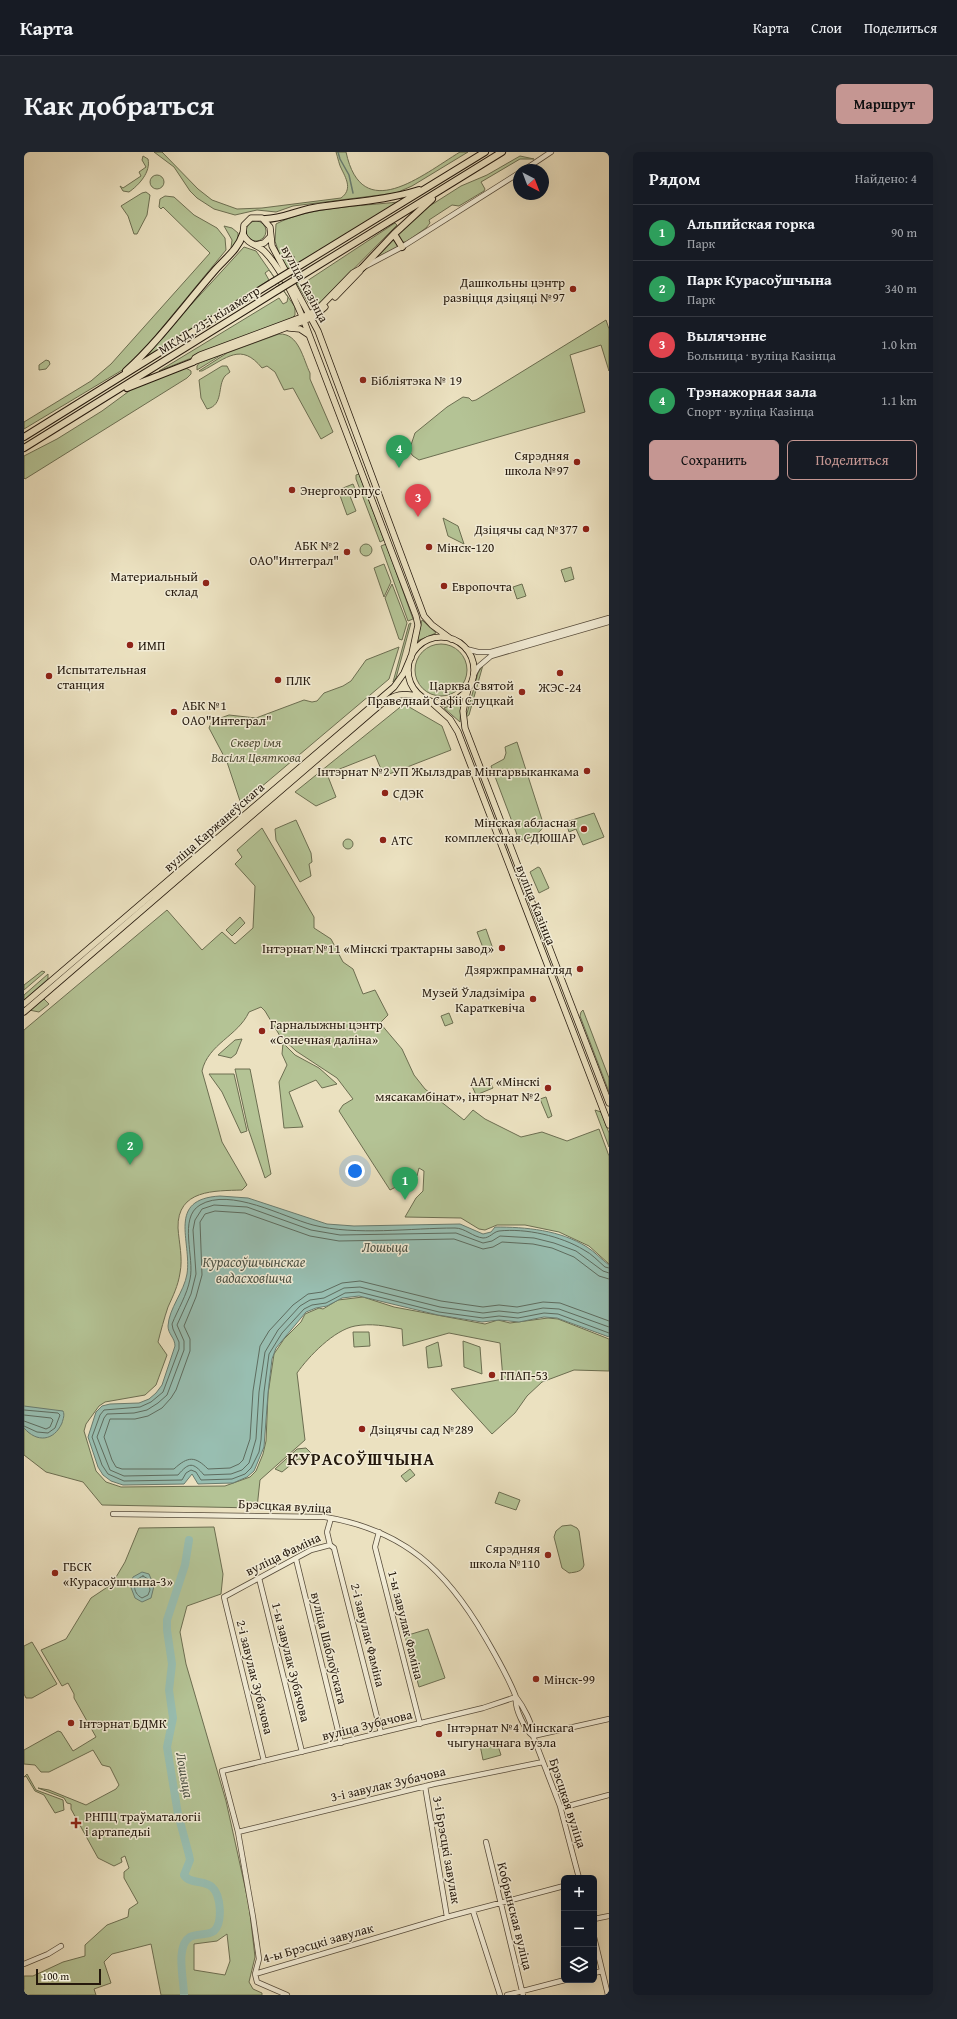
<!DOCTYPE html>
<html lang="ru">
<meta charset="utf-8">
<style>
body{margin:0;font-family:"Gentium Book Plus",serif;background:#20242c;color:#f1f3f6}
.controls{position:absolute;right:12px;bottom:12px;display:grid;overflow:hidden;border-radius:6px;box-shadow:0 4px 16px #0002}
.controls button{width:36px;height:36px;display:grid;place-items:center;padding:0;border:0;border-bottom:1px solid #363941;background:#171b24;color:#f1f3f6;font:20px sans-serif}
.compass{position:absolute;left:489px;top:12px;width:36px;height:36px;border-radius:50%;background:#171b24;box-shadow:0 4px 16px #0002;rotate:138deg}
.scale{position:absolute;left:12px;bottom:10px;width:65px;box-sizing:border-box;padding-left:4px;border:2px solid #25190d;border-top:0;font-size:11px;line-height:14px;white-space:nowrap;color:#25190d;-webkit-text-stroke:3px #f2ecd6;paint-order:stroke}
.you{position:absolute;left:331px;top:1019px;width:14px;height:14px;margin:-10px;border:3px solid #fff;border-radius:50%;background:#1a73e8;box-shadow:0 0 0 6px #1a73e833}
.badge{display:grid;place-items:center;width:26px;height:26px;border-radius:50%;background:#c59692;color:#fff;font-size:13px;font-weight:700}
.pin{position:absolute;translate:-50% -33px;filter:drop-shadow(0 1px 2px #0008)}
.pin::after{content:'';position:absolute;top:21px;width:14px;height:12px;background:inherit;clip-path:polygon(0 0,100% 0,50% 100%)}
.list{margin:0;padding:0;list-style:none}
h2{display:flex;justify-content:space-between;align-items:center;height:52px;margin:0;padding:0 16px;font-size:17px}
h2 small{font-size:13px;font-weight:400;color:#9ea1a6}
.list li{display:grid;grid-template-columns:26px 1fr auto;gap:12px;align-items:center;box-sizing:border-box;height:56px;padding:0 16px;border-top:1px solid #363941}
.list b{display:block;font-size:15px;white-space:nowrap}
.list p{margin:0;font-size:13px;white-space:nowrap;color:#9ea1a6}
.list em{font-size:13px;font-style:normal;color:#9ea1a6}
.actions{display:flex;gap:8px;padding:12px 16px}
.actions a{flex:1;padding:9px 0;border:1px solid #c59692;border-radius:6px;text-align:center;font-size:14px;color:#c59692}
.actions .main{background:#c59692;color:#111}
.icon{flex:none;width:22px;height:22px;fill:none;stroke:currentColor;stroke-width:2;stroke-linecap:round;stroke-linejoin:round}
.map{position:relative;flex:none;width:585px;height:1843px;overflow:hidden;border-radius:6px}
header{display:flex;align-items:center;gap:24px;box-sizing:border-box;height:56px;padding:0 20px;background:#171b24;border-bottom:1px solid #363941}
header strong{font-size:19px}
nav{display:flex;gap:22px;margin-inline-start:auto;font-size:14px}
.intro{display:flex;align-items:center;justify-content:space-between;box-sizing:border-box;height:96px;padding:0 24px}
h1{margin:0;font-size:28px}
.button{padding:10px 18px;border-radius:6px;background:#c59692;color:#111;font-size:14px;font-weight:700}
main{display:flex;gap:24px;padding:0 24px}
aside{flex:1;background:#171b24;border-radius:6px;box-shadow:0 4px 16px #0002}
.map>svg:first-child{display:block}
.green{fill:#b4c395;stroke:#6c6e51;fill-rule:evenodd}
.water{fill:#98beb1;stroke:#6a7c6f}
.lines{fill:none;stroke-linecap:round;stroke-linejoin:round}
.shore{stroke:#5e6c5f;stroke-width:1}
.stream{stroke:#6a7c6f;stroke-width:1.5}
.river{stroke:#98beb1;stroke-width:8}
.minor-casing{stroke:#564b3a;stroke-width:6}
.major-casing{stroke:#25190d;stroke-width:7}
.highway-casing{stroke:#25190d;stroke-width:8}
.minor{stroke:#f2ecd6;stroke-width:4.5}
.major{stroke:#ebe1c0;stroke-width:5.5}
.highway{stroke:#ebe1c0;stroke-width:6}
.highway-bridge-casing{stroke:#25190d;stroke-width:8;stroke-linecap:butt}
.highway-bridge{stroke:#ebe1c0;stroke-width:6}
.poi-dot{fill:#8f2418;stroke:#f2ecd6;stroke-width:1.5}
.labels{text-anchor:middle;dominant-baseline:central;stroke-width:3;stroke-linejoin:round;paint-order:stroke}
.poi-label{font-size:13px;fill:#25190d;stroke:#f2ecd6;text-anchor:start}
.street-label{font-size:13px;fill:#25190d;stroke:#f2ecd6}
.park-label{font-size:13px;font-style:italic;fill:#504c36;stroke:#f2ecd6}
.water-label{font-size:14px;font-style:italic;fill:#4d5346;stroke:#f2ecd6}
.district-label{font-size:17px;font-weight:bold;letter-spacing:1px;fill:#25190d;stroke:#f2ecd6}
</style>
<header>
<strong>Карта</strong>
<nav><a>Карта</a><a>Слои</a><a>Поделиться</a></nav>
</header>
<div class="intro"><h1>Как добраться</h1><a class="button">Маршрут</a></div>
<main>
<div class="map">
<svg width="585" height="1843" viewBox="0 0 585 1843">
<rect width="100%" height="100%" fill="#ebe1c0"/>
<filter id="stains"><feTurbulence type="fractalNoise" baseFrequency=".005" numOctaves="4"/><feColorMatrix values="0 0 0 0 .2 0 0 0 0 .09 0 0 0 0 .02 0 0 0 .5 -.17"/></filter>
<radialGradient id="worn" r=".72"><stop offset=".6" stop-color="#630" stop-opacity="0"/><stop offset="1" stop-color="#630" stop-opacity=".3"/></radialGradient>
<path class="green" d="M130,0H138L174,37L188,48L213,57L238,56L317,46C328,38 323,28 318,18C315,13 314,6 312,0H322C338,74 398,23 436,0H444L388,34L372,41L285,52L269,54L252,60L233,58L211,63L190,57L173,46L166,39L150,15Z
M119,4L124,7C127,20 115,33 105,40L99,39L96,34L99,36L117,24L115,20L122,15L118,8Z
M496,4L510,7H496L457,30L461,37L460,39L435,54L428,53L405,68L406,71L402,76L382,90H378L374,87V82L377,79L404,55L437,34L463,23Z
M126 30a7 7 0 1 1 14 0a7 7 0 1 1-14 0Z
M122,40L126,43L123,63L113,82H110L104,64L97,54L118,41Z
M141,44L150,45L170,63L193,76L201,86L202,98L118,200L100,217L0,277V270L67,229L87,212L186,101L139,55L137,57L135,55L136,47Z
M374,50L272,114L270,104L267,106L265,114L278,135L284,137L287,136L283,129L371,71L373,73L297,150L290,154L285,152L256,104L251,89L252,72C283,55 339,54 374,50Z
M222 79a10 10 0 1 1 20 0a10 10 0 1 1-20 0Z
M200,74L208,76L214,81V87L211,95L207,96L208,88Z
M370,86L374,95L352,106V104Z
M220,95L232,99L271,155V163L268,166L135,219L255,146L259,152L263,150L264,145L245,118L241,121L245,128L121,207L143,179Z
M582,168L585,177V219L577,193L546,203L561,260L395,308L389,304L385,299L391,281L423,255L439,245L445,246L448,249L452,248Z
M255,182C275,181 279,207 286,221V227L309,280L297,287L269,236L260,238L251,220L243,214L238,216C217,190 203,206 178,219H175L203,201Z
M199,202L173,218V214L175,211Z
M22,208L25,209L26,212L22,217L15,218V213Z
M198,214H203L206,220C205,221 203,222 201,224C193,234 200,253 183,257L177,246L175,228Z
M162,216L167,219V222L163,226L1,327L0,326V304L33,287L78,259L108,237Z
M335,322L360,388L356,390L332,327V323Z
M329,332L333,341L326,344L332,359L323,363L314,338Z
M419,366L434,374L440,392L424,384Z
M336 398a6 6 0 1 1 12 0a6 6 0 1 1-12 0Z
M362,392L389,467L384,469L357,394Z
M360,412L367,430L360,445L350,416Z
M547,415L550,427L541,430L537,418Z
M368,432L383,471L378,488L375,487L361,446Z
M498,432L502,444L493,447L489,435Z
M398,468L412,481L393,489Z
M387,471L372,526L369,530L385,472Z
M391 518a26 26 0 1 1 52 0a26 26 0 1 1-52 0Z
M375,495L365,527L217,652L203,610L185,576L188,569L205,563L232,566L280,548L288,550L293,549L300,541L319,534L327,529L342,508Z
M459,513L445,563L442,565L454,521Z
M437,550L436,570L420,556Z
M380,552L418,574L427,598L360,624L351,603L303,622L312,645L292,654L271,640Z
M493,590L520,674C515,682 505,688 495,688L467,614L480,607L482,601L481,595Z
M570,661L580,685L559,693L552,677L545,680L542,670Z
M272,668L287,701L288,710L285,712L287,724L276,730L252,688L251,677Z
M238,676L290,765V776L307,787L319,810L329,817L339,842L351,838L364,863L356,871L378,897L390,923L401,937L440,968L449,958L461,967L497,985L518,980L543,989L575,977L585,1004V1112L565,1094L535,1080L501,1073H473L461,1078L455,1077L437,1066L381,1065L392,1046L399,1039L400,1019L395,1016L393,1024L366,1038L315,959L319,953L329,947L313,926L272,899L256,884L241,859L237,855L225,860C214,884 184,892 178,919L198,990L223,1033L218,1038C191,1039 153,1037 154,1076C155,1091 159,1106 156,1121C154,1134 149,1144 144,1155C140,1167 137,1178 134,1190L143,1203L132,1233L121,1243L81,1250L75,1254L62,1272L60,1279L72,1319L82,1330L97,1335L201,1334L226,1325L232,1319L239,1302L242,1289L244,1242L250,1202L260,1187L277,1170L281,1162L295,1156L299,1157L314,1148L339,1145L370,1155L461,1172L474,1168L486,1171L524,1166L534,1167L585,1187V1219L550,1218L518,1230L503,1244L491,1261L468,1282L427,1237L479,1227L476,1191L425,1181L379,1194L378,1177C362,1174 347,1171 331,1174C310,1178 285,1204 273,1221L281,1288L236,1328L233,1356L78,1353L59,1330L22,1320L0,1303V878L143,758L178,798L198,780L211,792L229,776L231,734L211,712L218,705L213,698Z
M319 692a5 5 0 1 1 10 0a5 5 0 1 1-10 0Z
M514,715L516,716L525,736L515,741L506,720Z
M216,765L221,771L208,784L202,778Z
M462,777L469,797L461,801L453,780Z
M18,819L21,820L0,838V833Z
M24,822V827L0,848V843Z
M19,846L25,852L15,860L5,858Z
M559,858L585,926V940L556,864L557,860Z
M425,861L429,871L421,874L417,864Z
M218,887L212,902L207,906L194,903L211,888Z
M259,891L271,903L295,916L313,932L298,936L292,928L265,940L279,975L260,976L255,930L263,913L258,902Z
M211,917H226L247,1022L241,1026L224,976Z
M185,922H210L223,979L217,981L198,940Z
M465,927L469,936L452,943L448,934Z
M522,945L528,964L524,966L516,947Z
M571,958L577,960L585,981V995Z
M329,1180H345L346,1194L330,1195Z
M439,1189L456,1195L458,1222L440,1215Z
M414,1190L418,1214L404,1216L402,1195Z
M282,1296L288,1302L282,1308L274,1307L258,1320L251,1317L273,1297Z
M386,1317L391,1323L382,1330L377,1324Z
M475,1340L496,1348L492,1358L471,1351Z
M547,1373L553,1376L555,1379L560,1413C558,1420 552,1420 545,1421L538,1416L530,1385L532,1379L538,1374Z
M190,1375L199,1422L197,1442L163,1454L156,1480L162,1512L202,1649L225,1753L231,1805L225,1830L229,1837L238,1841V1843H137L127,1792L88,1802L80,1810L87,1831L70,1837L72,1843H0V1824H9L39,1810L61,1804V1793L83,1773L104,1765L105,1757L114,1751L100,1726V1720L105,1716L101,1704L97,1706L98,1710L90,1714L74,1706L47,1657V1652L43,1651L40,1646L14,1636L25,1638L62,1653L92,1637L95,1633L86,1615L78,1613L69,1598L25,1620H17L11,1613L0,1612V1598L34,1579L37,1580L49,1599L72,1585L50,1546V1542L44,1531L38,1534L17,1498L42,1487L67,1446L88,1432L101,1410L115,1376ZM203,1782L206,1809L201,1823L170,1818V1792L193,1789Z
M404,1477L421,1526L395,1535L381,1484Z
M8,1490L33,1532L8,1546H2L0,1542V1494Z
M473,1591L477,1603L459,1608L456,1593Z
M3,1622L12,1638L39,1648L40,1658L31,1661L20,1643L11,1639L2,1624L0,1625Z"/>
<path class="water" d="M196,1044L224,1046L303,1072L330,1074L436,1072L459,1082L467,1080L471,1075C502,1075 536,1078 563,1095C571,1100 577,1107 585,1113V1185L533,1166L520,1165L495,1170L475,1168L458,1170L414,1163L335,1144L318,1146L303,1154L292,1156L282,1160L252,1196L248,1207L244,1241L240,1295L230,1319L223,1325L209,1331L174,1332L168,1322L160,1332L99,1333L87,1329L79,1323L74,1315L64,1285L72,1260L78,1254L86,1252L115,1251L125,1247L132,1241L138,1233L151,1194C151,1186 144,1182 144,1174C145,1156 160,1140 163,1122C168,1089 142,1047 196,1044Z
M0,1254L39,1259C41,1263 39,1267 38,1271C30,1289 13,1291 0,1276Z
M118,1420L125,1422L130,1434L127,1446L118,1450L111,1446L106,1433L109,1425Z"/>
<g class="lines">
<path class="shore" d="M585,1116L581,1115C574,1109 568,1102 560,1098C537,1084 502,1076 475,1079C469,1080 466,1086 459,1086C449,1085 441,1076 431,1076C387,1076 332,1084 289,1073C259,1065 206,1035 176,1053C154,1066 171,1106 166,1127C163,1143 154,1157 148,1172L149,1177L155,1190V1197L139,1240L127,1250L116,1255L80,1258L76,1263L68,1285L78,1313L84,1322L100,1329L158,1328L162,1321L167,1318L172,1320L177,1328L208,1327L221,1322L227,1316L235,1300L237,1288L240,1240L245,1202L258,1181L280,1157L288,1153L302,1151L321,1141L335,1140L415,1160L459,1166L475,1164L494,1166L520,1161L534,1162L585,1181
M585,1121L579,1119L552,1099L530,1091L510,1086L476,1084L468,1089L459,1091L432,1081L316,1083L287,1078L223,1055L190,1053L178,1057L171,1068L169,1078L172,1122L167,1142L153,1173L160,1189V1198L143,1243L134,1251L123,1258L110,1261L83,1262L80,1266L73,1285L86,1318L100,1324L154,1323C165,1310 169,1310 180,1323L207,1322L218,1318L225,1311L232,1287L235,1240L241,1200L254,1178L276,1154L286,1148L300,1146L320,1136L336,1135L416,1155L459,1161L475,1159L494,1161L519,1156L535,1157L585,1175
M585,1127L575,1124L550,1105L528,1096L509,1092L478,1090L469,1095L459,1097L430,1087L315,1089L286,1084L221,1061L191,1059L181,1062L176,1070L178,1123L172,1145L160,1174L166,1187V1199L152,1238L147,1246L138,1256L124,1264L111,1267H86L80,1285L88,1308L92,1315L98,1317H150C164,1304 171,1304 184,1317L206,1316L215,1312L219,1308L226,1287L229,1239L236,1194L245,1179L269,1153L284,1142L298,1140L318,1131L336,1129L417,1149L459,1155L475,1153L493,1155L519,1150L536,1151L585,1169
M0,1258L34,1261L36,1263L31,1276L24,1281L13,1280L0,1274
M0,1263L27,1266L29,1268L26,1275L22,1277L0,1269
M119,1424L124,1427L126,1438L124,1443L118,1446C108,1441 108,1428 119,1424Z"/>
<path class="stream" d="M314,0L316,7L325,23L329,41"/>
<path class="river" d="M160,1843C160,1828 151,1794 166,1785C173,1781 183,1784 190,1779C199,1771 197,1743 188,1735C180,1728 165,1732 160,1723L166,1708L165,1703L154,1662L143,1595L149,1566L145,1538L148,1512L143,1478V1468L161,1413L165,1388"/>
<defs>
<path id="minor" d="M500,18L527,0
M340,115L378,95L495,21
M442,497L454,500H467L585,466
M449,524L454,515L467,504L585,470
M89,1362L301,1365C380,1378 422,1418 461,1485C472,1504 484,1524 492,1545C499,1554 509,1572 509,1584L536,1654L555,1726
M355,1380L351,1395L396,1572
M306,1393L310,1396L313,1408L357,1581
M272,1407L317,1591
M235,1426L278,1600
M492,1545L459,1556L198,1619L214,1680L229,1765L235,1807L231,1822L423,1765L540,1734
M492,1545C490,1556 501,1578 509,1584
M509,1584L585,1567
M240,1609L200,1445L287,1398L306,1393L303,1380L307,1366
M401,1634L423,1765
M537,1656L585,1643
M214,1680L410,1632L519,1610
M462,1690L499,1843
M449,1759L476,1843
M570,1767L585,1764
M570,1785L584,1843
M0,1812L24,1802L37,1794
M570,1821L578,1819
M231,1822L233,1830L263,1843
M483,1843L541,1828"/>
<path id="major" d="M232,93L240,91L246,85
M311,145L336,119
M265,176L276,177L285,183
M169,210L171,206L176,203L286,162L296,155L329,121L338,116
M169,210L280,169L293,162L301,155
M384 518a33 33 0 1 1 66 0a33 33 0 1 1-66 0Z
M387,506L394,473L392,464L278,164C270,145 255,114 240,99C233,92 224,93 219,82L220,73L227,66H238L246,75L248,94L294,179L400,464L408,473L427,487
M444,537L439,559L441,576L585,951
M406,549L426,567L434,580L585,973
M0,852L370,535L380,521L386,507
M0,860L356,553C370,542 380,540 397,545"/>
<path id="highway" d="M241,67C258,67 272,59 289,56C324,50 360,49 395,38
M370,82L378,95
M272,116L461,0
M338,116L370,82L408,47
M277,124L478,0
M102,219C136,188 163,150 193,116C203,105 214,97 219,82
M103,236L169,210
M0,285L249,130
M0,296L254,138"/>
</defs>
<use href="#minor" class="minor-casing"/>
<use href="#major" class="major-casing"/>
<use href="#highway" class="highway-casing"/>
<use href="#minor" class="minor"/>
<use href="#major" class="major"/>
<use href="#highway" class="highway"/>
<defs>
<path id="highway-bridge" d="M249,130L272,116
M254,138L277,124"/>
</defs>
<use href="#highway-bridge" class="highway-bridge-casing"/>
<use href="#highway-bridge" class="highway-bridge"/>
</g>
<g class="poi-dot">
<circle cx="549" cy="137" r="4"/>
<circle cx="339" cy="228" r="4"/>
<circle cx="553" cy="310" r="4"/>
<circle cx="268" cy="338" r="4"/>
<circle cx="562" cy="377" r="4"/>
<circle cx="405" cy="395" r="4"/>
<circle cx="323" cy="400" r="4"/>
<circle cx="182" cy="431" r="4"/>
<circle cx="420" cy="434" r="4"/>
<circle cx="106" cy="493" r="4"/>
<circle cx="536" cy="521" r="4"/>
<circle cx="25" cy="524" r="4"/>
<circle cx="254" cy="528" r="4"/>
<circle cx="498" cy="540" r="4"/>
<circle cx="150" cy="560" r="4"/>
<circle cx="563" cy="619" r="4"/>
<circle cx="361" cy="641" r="4"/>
<circle cx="560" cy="677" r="4"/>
<circle cx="359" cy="688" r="4"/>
<circle cx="478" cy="796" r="4"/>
<circle cx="556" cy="817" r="4"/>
<circle cx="509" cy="847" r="4"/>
<circle cx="238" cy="879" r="4"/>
<circle cx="524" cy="936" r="4"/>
<circle cx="468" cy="1223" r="4"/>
<circle cx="338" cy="1277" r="4"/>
<circle cx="524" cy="1403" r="4"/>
<circle cx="31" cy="1421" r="4"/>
<circle cx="512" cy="1527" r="4"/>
<circle cx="47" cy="1571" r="4"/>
<circle cx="415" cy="1582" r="4"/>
<path d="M50 1665h4v4h4v4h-4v4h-4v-4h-4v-4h4z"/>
</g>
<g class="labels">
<g class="poi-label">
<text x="541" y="130" text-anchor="end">Дашкольны цэнтр<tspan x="541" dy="15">развіцця дзіцяці №97</tspan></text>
<text x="347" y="228">Бібліятэка № 19</text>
<text x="545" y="303" text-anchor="end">Сярэдняя<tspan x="545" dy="15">школа №97</tspan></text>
<text x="276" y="338">Энергокорпус</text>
<text x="554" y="377" text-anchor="end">Дзіцячы сад №377</text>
<text x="315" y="393" text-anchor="end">АБК №2<tspan x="315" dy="15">ОАО"Интеграл"</tspan></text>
<text x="413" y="395">Мінск-120</text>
<text x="174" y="424" text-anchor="end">Материальный<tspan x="174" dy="15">склад</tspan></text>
<text x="428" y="434">Европочта</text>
<text x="114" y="493">ИМП</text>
<text x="33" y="517">Испытательная<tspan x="33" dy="15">станция</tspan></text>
<text x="262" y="528">ПЛК</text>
<text x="490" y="533" text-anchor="end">Царква Святой<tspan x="490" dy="15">Праведнай Сафіі Слуцкай</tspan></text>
<text x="536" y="535" text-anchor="middle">ЖЭС-24</text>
<text x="158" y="553">АБК №1<tspan x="158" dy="15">ОАО"Интеграл"</tspan></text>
<text x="555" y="619" text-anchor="end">Інтэрнат №2 УП Жылздрав Мінгарвыканкама</text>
<text x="369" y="641">СДЭК</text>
<text x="552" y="670" text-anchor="end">Мінская абласная<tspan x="552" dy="15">комплексная СДЮШАР</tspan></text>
<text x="367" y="688">АТС</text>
<text x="470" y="796" text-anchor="end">Інтэрнат №11 «Мінскі трактарны завод»</text>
<text x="548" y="817" text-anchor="end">Дзяржпрамнагляд</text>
<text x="501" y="840" text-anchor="end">Музей Ўладзіміра<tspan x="501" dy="15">Караткевіча</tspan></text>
<text x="246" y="872">Гарналыжны цэнтр<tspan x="246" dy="15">«Сонечная даліна»</tspan></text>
<text x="516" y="929" text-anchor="end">ААТ «Мінскі<tspan x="516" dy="15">мясакамбінат», інтэрнат №2</tspan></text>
<text x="476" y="1223">ГПАП-53</text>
<text x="346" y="1277">Дзіцячы сад №289</text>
<text x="516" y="1396" text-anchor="end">Сярэдняя<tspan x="516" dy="15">школа №110</tspan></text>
<text x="39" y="1414">ГБСК<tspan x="39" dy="15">«Курасоўшчына-3»</tspan></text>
<text x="520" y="1527">Мінск-99</text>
<text x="55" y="1571">Інтэрнат БДМК</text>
<text x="423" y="1575">Інтэрнат №4 Мінскага<tspan x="423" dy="15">чыгуначнага вузла</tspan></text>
<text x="61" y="1664">РНПЦ траўматалогіі<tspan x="61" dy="15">і артапедыі</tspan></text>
</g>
<g class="street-label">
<text transform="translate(281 132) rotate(62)">вуліца Казінца</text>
<text transform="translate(185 168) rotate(-32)">МКАД, 23-і кіламетр</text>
<text transform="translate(190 675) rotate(-41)">вуліца Каржанеўскага</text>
<text transform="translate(512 753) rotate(68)">вуліца Казінца</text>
<text transform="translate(261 1354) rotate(3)">Брэсцкая вуліца</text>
<text transform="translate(259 1402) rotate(-26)">вуліца Фаміна</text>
<text transform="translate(382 1473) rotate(76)">1-ы завулак Фаміна</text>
<text transform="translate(344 1483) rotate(76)">2-і завулак Фаміна</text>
<text transform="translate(305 1496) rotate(76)">вуліца Шаблоўскага</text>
<text transform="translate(267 1510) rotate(76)">1-ы завулак Зубачова</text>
<text transform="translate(231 1525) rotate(76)">2-і завулак Зубачова</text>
<text transform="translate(343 1573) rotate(-14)">вуліца Зубачова</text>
<text transform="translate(364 1632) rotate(-13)">3-і завулак Зубачова</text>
<text transform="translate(544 1651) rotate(72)">Брэсцкая вуліца</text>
<text transform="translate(423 1698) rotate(80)">3-і Брэсцкі завулак</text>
<text transform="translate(491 1764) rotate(76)">Кобрынская вуліца</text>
<text transform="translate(294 1791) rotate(-16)">4-ы Брэсцкі завулак</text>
</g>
<g class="park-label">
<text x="232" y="590">Сквер імя<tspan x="232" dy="15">Васіля Цвяткова</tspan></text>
</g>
<g class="water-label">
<text x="361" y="1095">Лошыца</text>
<text x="230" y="1110">Курасоўшчынскае<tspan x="230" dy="16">вадасховішча</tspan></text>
<text transform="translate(161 1623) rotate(80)">Лошыца</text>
</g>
<g class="district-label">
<text x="337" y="1306">КУРАСОЎШЧЫНА</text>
</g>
</g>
<rect width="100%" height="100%" filter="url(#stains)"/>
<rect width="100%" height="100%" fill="url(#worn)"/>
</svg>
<div class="controls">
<button>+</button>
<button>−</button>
<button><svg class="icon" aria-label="layers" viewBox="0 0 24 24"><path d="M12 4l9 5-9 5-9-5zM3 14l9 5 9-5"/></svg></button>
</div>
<svg class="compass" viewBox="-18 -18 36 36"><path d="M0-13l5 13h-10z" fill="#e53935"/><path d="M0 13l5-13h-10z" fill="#9ea1a6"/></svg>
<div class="scale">100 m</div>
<div class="you"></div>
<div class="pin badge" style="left:381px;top:1048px;background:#2e9e5b">1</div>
<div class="pin badge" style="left:106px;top:1013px;background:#2e9e5b">2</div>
<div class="pin badge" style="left:394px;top:365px;background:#e0444e">3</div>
<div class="pin badge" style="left:375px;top:316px;background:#2e9e5b">4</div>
</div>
<aside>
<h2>Рядом<small>Найдено: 4</small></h2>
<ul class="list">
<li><span class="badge" style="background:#2e9e5b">1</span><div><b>Альпийская горка</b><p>Парк</p></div><em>90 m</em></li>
<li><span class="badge" style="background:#2e9e5b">2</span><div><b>Парк Курасоўшчына</b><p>Парк</p></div><em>340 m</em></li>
<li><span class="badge" style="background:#e0444e">3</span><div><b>Вылячэнне</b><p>Больница · вуліца Казінца</p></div><em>1.0 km</em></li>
<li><span class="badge" style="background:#2e9e5b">4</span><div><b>Трэнажорная зала</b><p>Спорт · вуліца Казінца</p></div><em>1.1 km</em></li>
</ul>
<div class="actions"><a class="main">Сохранить</a><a>Поделиться</a></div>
</aside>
</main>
